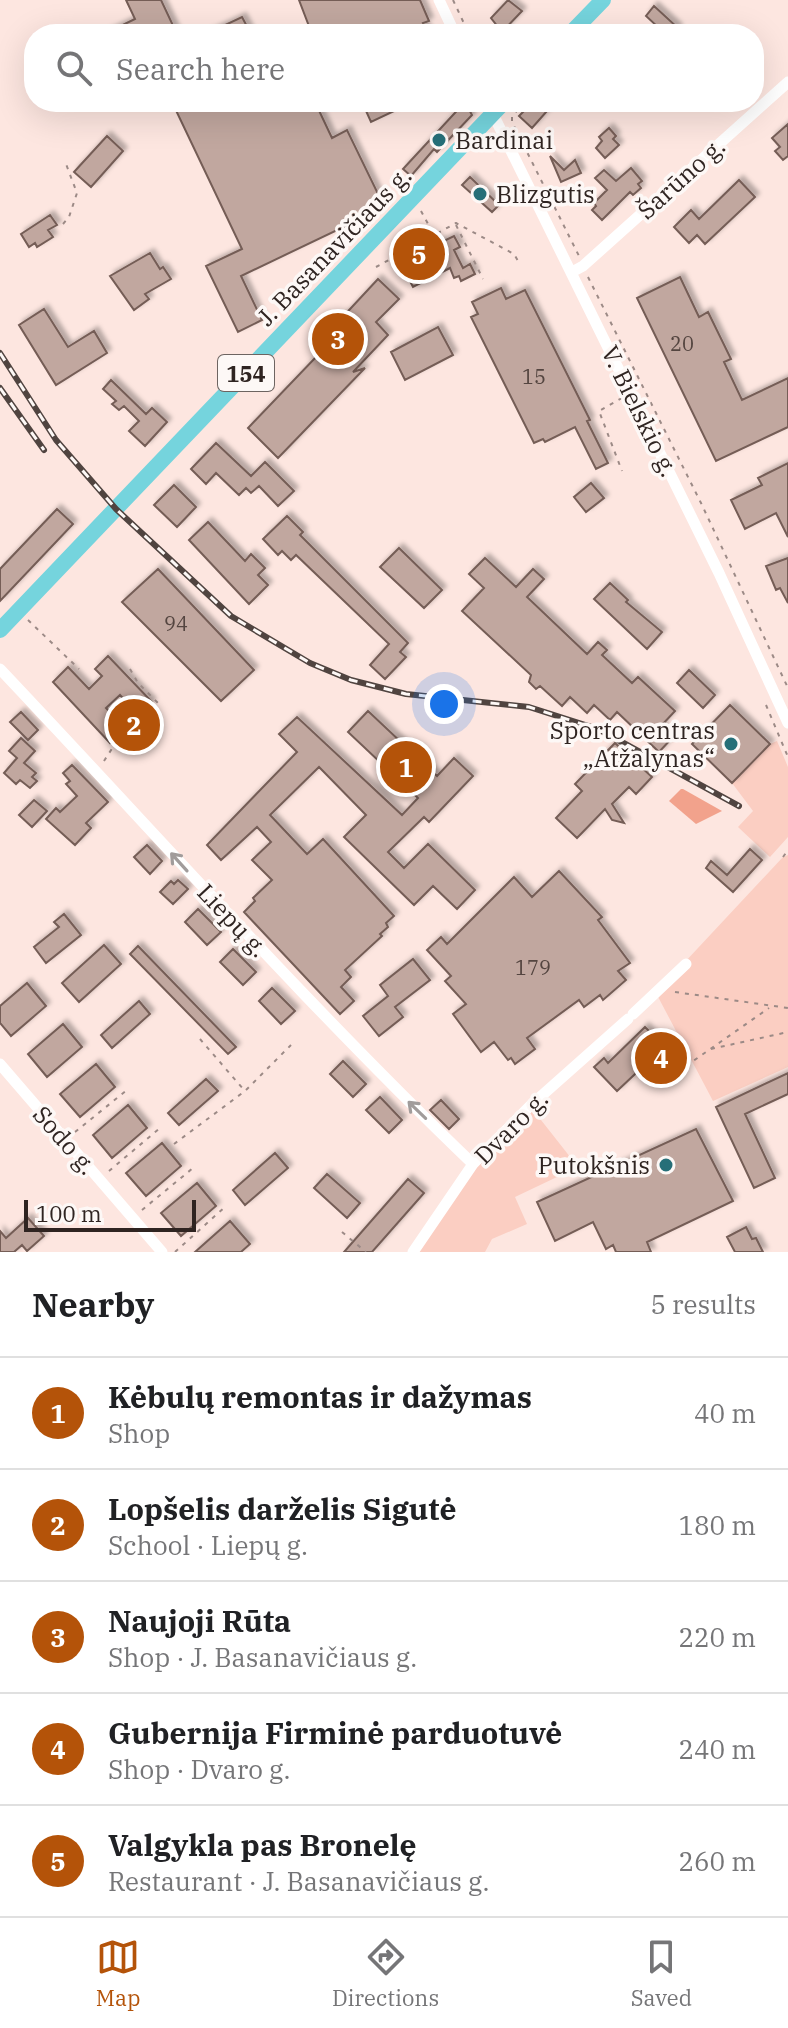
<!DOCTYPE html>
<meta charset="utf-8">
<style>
body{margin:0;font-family:"IBM Plex Serif",serif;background:#f2f2f2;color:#202124}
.scale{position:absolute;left:24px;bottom:20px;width:172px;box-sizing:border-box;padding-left:8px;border:4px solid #2f2421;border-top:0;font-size:22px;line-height:28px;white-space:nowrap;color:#2f2421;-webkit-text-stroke:6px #fdf8f6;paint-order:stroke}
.you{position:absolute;left:444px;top:704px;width:28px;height:28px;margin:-20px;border:6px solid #fff;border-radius:50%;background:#1a73e8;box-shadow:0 0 0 12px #1a73e833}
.badge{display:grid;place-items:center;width:52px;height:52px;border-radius:50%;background:#b45309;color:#fff;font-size:26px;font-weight:700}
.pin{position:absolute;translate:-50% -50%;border:4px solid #fff;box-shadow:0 2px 8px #0006}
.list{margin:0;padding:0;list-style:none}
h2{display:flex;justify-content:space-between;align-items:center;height:104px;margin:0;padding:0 32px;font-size:34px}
h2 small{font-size:26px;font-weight:400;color:#757577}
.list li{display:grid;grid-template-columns:52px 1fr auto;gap:24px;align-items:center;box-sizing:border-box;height:112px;padding:0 32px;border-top:2px solid #e0e0e0}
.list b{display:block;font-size:30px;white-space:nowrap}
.list p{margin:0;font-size:26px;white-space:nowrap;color:#757577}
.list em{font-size:26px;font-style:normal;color:#757577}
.icon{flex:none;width:44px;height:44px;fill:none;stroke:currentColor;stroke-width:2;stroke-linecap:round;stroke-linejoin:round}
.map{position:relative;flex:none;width:788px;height:1252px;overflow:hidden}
.search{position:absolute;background:#fff;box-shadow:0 8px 32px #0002;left:24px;right:24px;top:24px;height:88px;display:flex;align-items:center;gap:20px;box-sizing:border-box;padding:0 28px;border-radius:32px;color:#757577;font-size:30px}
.sheet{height:664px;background:#fff}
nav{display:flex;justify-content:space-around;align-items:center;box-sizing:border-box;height:112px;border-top:2px solid #e0e0e0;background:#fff;font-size:22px;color:#757577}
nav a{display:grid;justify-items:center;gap:4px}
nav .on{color:#b45309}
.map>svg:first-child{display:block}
.green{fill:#fbcec2}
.water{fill:#f2a28c}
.building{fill:#c1a79f;stroke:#745d56;stroke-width:2;filter:url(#shadow)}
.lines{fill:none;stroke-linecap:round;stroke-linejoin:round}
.path{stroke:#9c8a86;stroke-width:2;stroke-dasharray:4 6;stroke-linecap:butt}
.street{stroke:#fff;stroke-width:11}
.primary{stroke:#75d4dd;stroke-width:16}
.rail-casing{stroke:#504440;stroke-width:6}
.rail{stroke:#fdf8f6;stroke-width:3;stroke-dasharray:9;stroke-linecap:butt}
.oneway{stroke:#a19c9b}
.poi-dot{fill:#266f78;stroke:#fdf8f6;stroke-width:3}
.labels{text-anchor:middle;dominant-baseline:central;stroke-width:7;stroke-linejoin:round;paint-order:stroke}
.number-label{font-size:20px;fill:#544540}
.shield{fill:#fdf8f6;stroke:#6d6461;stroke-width:2}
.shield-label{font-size:22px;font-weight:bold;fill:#2f2421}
.poi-label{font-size:24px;fill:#2f2421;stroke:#fdf8f6;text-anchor:start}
.street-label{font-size:24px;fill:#2f2421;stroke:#fdf8f6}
</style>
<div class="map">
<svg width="788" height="1252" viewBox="0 0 788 1252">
<defs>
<filter id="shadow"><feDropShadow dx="4" dy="-4" stdDeviation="2" flood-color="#0004"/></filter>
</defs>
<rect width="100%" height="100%" fill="#fde6e0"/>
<path class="green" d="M777,741L788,767V837L770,857L738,827L753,811L732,783L770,744Z
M788,855V1067L713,1101L656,993L783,857Z
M530,1106L578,1167L515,1197L527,1224L492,1239L485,1252H413L473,1164Z"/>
<path class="water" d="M681,789H683L722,811L696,824L669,801Z"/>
<path class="building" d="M126,0H161L177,34H104L135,19Z
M299,0H420L429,21L423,23L429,34H312Z
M508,0L522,11L502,32L491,18Z
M654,6L678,28L672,34H654L659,28L646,16Z
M242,17L251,34H206Z
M172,102H315L332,138L347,130L381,200L372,204L375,212L241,276L262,320L238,332L206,266L242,249Z
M362,102H413L371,122Z
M465,102L472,115L437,152L434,149L411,176L403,169Z
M533,102H538L547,111L532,128L519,116Z
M788,124V156L783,160L775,151L780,147L772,138Z
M609,128L616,136L613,139L619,145L605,158L596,148L602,141L599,137Z
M107,136L123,151L91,187L74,172Z
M550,156L564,170L575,160L581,173L561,182Z
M631,168L642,181L638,184L641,188L633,195L630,192L602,220L592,210L596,206L594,203L607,190L595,178L604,170L616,181Z
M470,177L499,205L492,212L462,185Z
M739,180L755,197L705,244L697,235L689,243L674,227L691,210L699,219Z
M50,215L57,225L48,230L53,237L37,247L35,243L29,247L21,234Z
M454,236L460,247L454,250L463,268L470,264L475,274L461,281L459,276L454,278L450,268L413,287L400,262Z
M150,253L160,269L163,267L171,279L145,294L149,299L134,310L110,276Z
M680,277L699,317L708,312L731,359L724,362L742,400L788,378V427L716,461L637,298Z
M378,279L399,299L376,322L388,335L353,372L365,368L278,458L248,428L317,356L316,355L323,348L320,345L326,339L324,337Z
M501,288L506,299L525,290L590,420L587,421L608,463L596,469L575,427L545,442L543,439L534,443L471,317L478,314L472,302Z
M44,309L68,347L94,331L107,353L56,385L19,325Z
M438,327L453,355L405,380L391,352Z
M111,380L146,414L152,408L167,422L145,446L129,431L139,421L124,406L119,410L112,404L116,401L103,389Z
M216,443L251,476L265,462L294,491L278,506L259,486L251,493L246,488L239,495L216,473L206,484L191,469Z
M788,463V537L776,513L745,529L731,500L762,485L758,478Z
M591,483L604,498L586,512L574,497Z
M174,485L196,507L177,527L154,505Z
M57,509L73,524L0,601V569Z
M287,516L303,532L300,535L408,643L400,652L406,657L385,679L370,665L389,644L296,555L291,560L282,551L278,555L263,539Z
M208,522L245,561L251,554L265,568L258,575L268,585L249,604L189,540Z
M399,548L442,590L424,608L380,567Z
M485,558L516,587L533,569L544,579L527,597L587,654L598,642L607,650L602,655L632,683L638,677L675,711L661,726L673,737L659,752L617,712L610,720L594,705L587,713L570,697L562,706L540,686L536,689L529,682L531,675L462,611L484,588L469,574Z
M788,558V603L780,588L776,590L766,566Z
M158,569L254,670L221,701L122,602Z
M610,583L628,600L626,602L662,632L647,649L594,599Z
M108,656L152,702L138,715L120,695L106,708L126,728L110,743L53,682L68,667L89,689L102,676L95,669Z
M689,670L715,695L703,708L677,683Z
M730,705L770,744L732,783L692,744Z
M368,711L437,776L454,758L473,776L429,822L424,817L388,852L404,868L428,844L475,890L457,909L433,886L414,905L344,837L366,815L319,767L270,815L307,854L323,839L394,916L386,923L388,927L380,934L382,936L345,970L351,977L341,987L354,1001L340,1014L244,912L255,901L253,898L272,880L252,860L271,842L257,827L221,860L207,845L297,752L279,734L297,717L402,815L418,798L348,732Z
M21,712L38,730L28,740L10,722Z
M21,738L35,751L24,763L36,773L32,777L37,781L30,788L20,780L16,784L4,773L17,758L9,751Z
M615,743L652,777L636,794L629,787L612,804L624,823L612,820L605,809L577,838L556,818L582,791L575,784Z
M72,765L108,802L86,823L91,828L75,845L46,819L56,808L60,812L77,796L66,784L70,781L63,773Z
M34,800L47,811L32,827L19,815Z
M147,845L162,861L150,874L134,857Z
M750,849L762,860L733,892L706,868L711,861L727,875Z
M559,871L602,917L598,920L630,963L618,971L626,980L603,1000L600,995L584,1007L579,1000L527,1038L535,1049L515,1064L511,1058L508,1060L494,1042L481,1052L453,1014L466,1004L445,981L451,976L427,950L441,937L447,944L514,877L532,897Z
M178,880L188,889L173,904L160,892L171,881L174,884Z
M198,909L221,932L207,945L185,922Z
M64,914L81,935L46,963L34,947L59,927L54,922Z
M104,945L121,964L79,1002L62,983Z
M138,946L236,1047L228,1054L130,954Z
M233,949L256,972L243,985L220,962Z
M413,959L430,980L395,1007L403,1017L379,1036L363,1016L388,996L380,985Z
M27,983L46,1006L11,1036L0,1023V1006Z
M272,988L295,1011L281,1024L259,1001Z
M139,1001L150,1014L112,1048L101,1035Z
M63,1024L82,1047L47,1077L28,1054Z
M645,1027L672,1054L658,1067L651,1059L617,1091L594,1067L604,1058L608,1063Z
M343,1061L366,1084L353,1097L330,1074Z
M96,1064L115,1087L80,1117L60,1094Z
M788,1073V1094L745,1114L775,1178L754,1188L716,1107Z
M206,1079L218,1091L179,1125L168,1113Z
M380,1097L402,1120L389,1133L366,1110Z
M441,1100L459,1119L449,1129L430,1110Z
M128,1105L147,1128L112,1158L93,1135Z
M696,1129L733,1201L647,1242L651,1252H616L613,1245L606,1249L593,1222L555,1241L537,1202Z
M162,1143L181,1166L146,1196L126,1173Z
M275,1153L288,1168L245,1205L233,1190Z
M327,1174L360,1203L347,1218L314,1188Z
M408,1179L424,1193L372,1252H344Z
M197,1183L216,1206L181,1236L161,1213Z
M28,1218L44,1236L27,1251L22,1245L14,1252H0V1231L6,1238Z
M230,1221L250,1244L241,1252H195Z
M746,1227L752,1239L756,1238L763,1252H735L727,1237Z"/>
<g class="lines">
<path class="path" d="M453,0L469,34
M525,102L512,116V122L579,256
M421,211L433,233
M63,224L69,217L77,193L66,164
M456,225L483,279
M376,267L456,223L514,254L518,261
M588,277L701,503L788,688
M622,398L599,411L622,471
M28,620L79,669
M766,705L788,757
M104,761L113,747L158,703L138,683L130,669
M783,857L788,850
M675,992L788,1008
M200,1039L244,1090
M711,1049L788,1032
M686,1066L769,1008
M75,1132L127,1090
M174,1144L245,1091L291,1045
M109,1171L160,1128
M142,1210L193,1168
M342,1232L366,1252
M175,1252L226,1206"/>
<path class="street" d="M439,0L455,34
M487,102L719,573L788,723
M572,272L583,266L788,82
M0,669C157,835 308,1006 473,1164
M633,1014L686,964
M0,1064L162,1252
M413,1252L473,1164L530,1106L628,1019"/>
<path class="primary" d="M570,34L603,0
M0,630L504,102"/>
<defs>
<path id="rail" d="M0,353L56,440L116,509L231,616L310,663L351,680L406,694L529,707L598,729L739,806
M0,388L44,450"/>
</defs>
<use href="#rail" class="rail-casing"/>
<use href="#rail" class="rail"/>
</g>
<defs><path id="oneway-shaft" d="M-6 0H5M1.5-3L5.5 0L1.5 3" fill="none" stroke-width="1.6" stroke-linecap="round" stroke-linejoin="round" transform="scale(2)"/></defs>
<g class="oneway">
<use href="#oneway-shaft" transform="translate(179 862) rotate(-132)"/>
<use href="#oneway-shaft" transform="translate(417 1110) rotate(-136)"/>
</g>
<g class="poi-dot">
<circle cx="439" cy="140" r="8"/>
<circle cx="480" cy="194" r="8"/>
<circle cx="731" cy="744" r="8"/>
<circle cx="666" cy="1165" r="8"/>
</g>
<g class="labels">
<g class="number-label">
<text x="682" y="343">20</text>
<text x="534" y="376">15</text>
<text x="176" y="623">94</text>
<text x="533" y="967">179</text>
</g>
<rect class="shield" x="218" y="355" width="56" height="36" rx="6"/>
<g class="shield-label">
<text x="246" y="373">154</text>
</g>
<g class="poi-label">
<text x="455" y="140">Bardinai</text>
<text x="496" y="194">Blizgutis</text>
<text x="715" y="730" text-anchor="end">Sporto centras<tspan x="715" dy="28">„Atžalynas“</tspan></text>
<text x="650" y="1165" text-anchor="end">Putokšnis</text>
</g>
<g class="street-label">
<text transform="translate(681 178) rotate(-42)">Šarūno g.</text>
<text transform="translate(334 246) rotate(-46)">J. Basanavičiaus g.</text>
<text transform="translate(640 411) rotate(64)">V. Bielskio g.</text>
<text transform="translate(233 920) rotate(47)">Liepų g.</text>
<text transform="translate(511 1127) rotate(-45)">Dvaro g.</text>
<text transform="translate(65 1140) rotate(49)">Sodo g.</text>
</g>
</g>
</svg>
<div class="scale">100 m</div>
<div class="you"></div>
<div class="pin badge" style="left:406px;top:767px">1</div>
<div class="pin badge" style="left:134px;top:725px">2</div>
<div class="pin badge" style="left:338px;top:339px">3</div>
<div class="pin badge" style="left:661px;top:1058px">4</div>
<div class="pin badge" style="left:419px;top:254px">5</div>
<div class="search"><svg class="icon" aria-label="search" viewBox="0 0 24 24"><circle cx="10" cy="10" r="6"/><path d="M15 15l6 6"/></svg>Search here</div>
</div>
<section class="sheet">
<h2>Nearby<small>5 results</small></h2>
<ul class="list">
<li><span class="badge">1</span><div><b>Kėbulų remontas ir dažymas</b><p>Shop</p></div><em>40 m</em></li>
<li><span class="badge">2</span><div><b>Lopšelis darželis Sigutė</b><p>School · Liepų g.</p></div><em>180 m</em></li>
<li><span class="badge">3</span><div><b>Naujoji Rūta</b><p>Shop · J. Basanavičiaus g.</p></div><em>220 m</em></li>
<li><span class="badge">4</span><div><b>Gubernija Firminė parduotuvė</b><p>Shop · Dvaro g.</p></div><em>240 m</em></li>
<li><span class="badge">5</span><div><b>Valgykla pas Bronelę</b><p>Restaurant · J. Basanavičiaus g.</p></div><em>260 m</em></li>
</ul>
</section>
<nav>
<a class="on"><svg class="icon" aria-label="map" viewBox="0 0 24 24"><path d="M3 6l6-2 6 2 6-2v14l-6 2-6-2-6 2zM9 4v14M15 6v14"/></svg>Map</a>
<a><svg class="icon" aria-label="directions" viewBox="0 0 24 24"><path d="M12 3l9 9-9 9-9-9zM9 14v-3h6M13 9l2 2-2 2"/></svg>Directions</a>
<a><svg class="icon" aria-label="saved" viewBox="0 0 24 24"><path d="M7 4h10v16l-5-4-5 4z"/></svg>Saved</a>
</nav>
